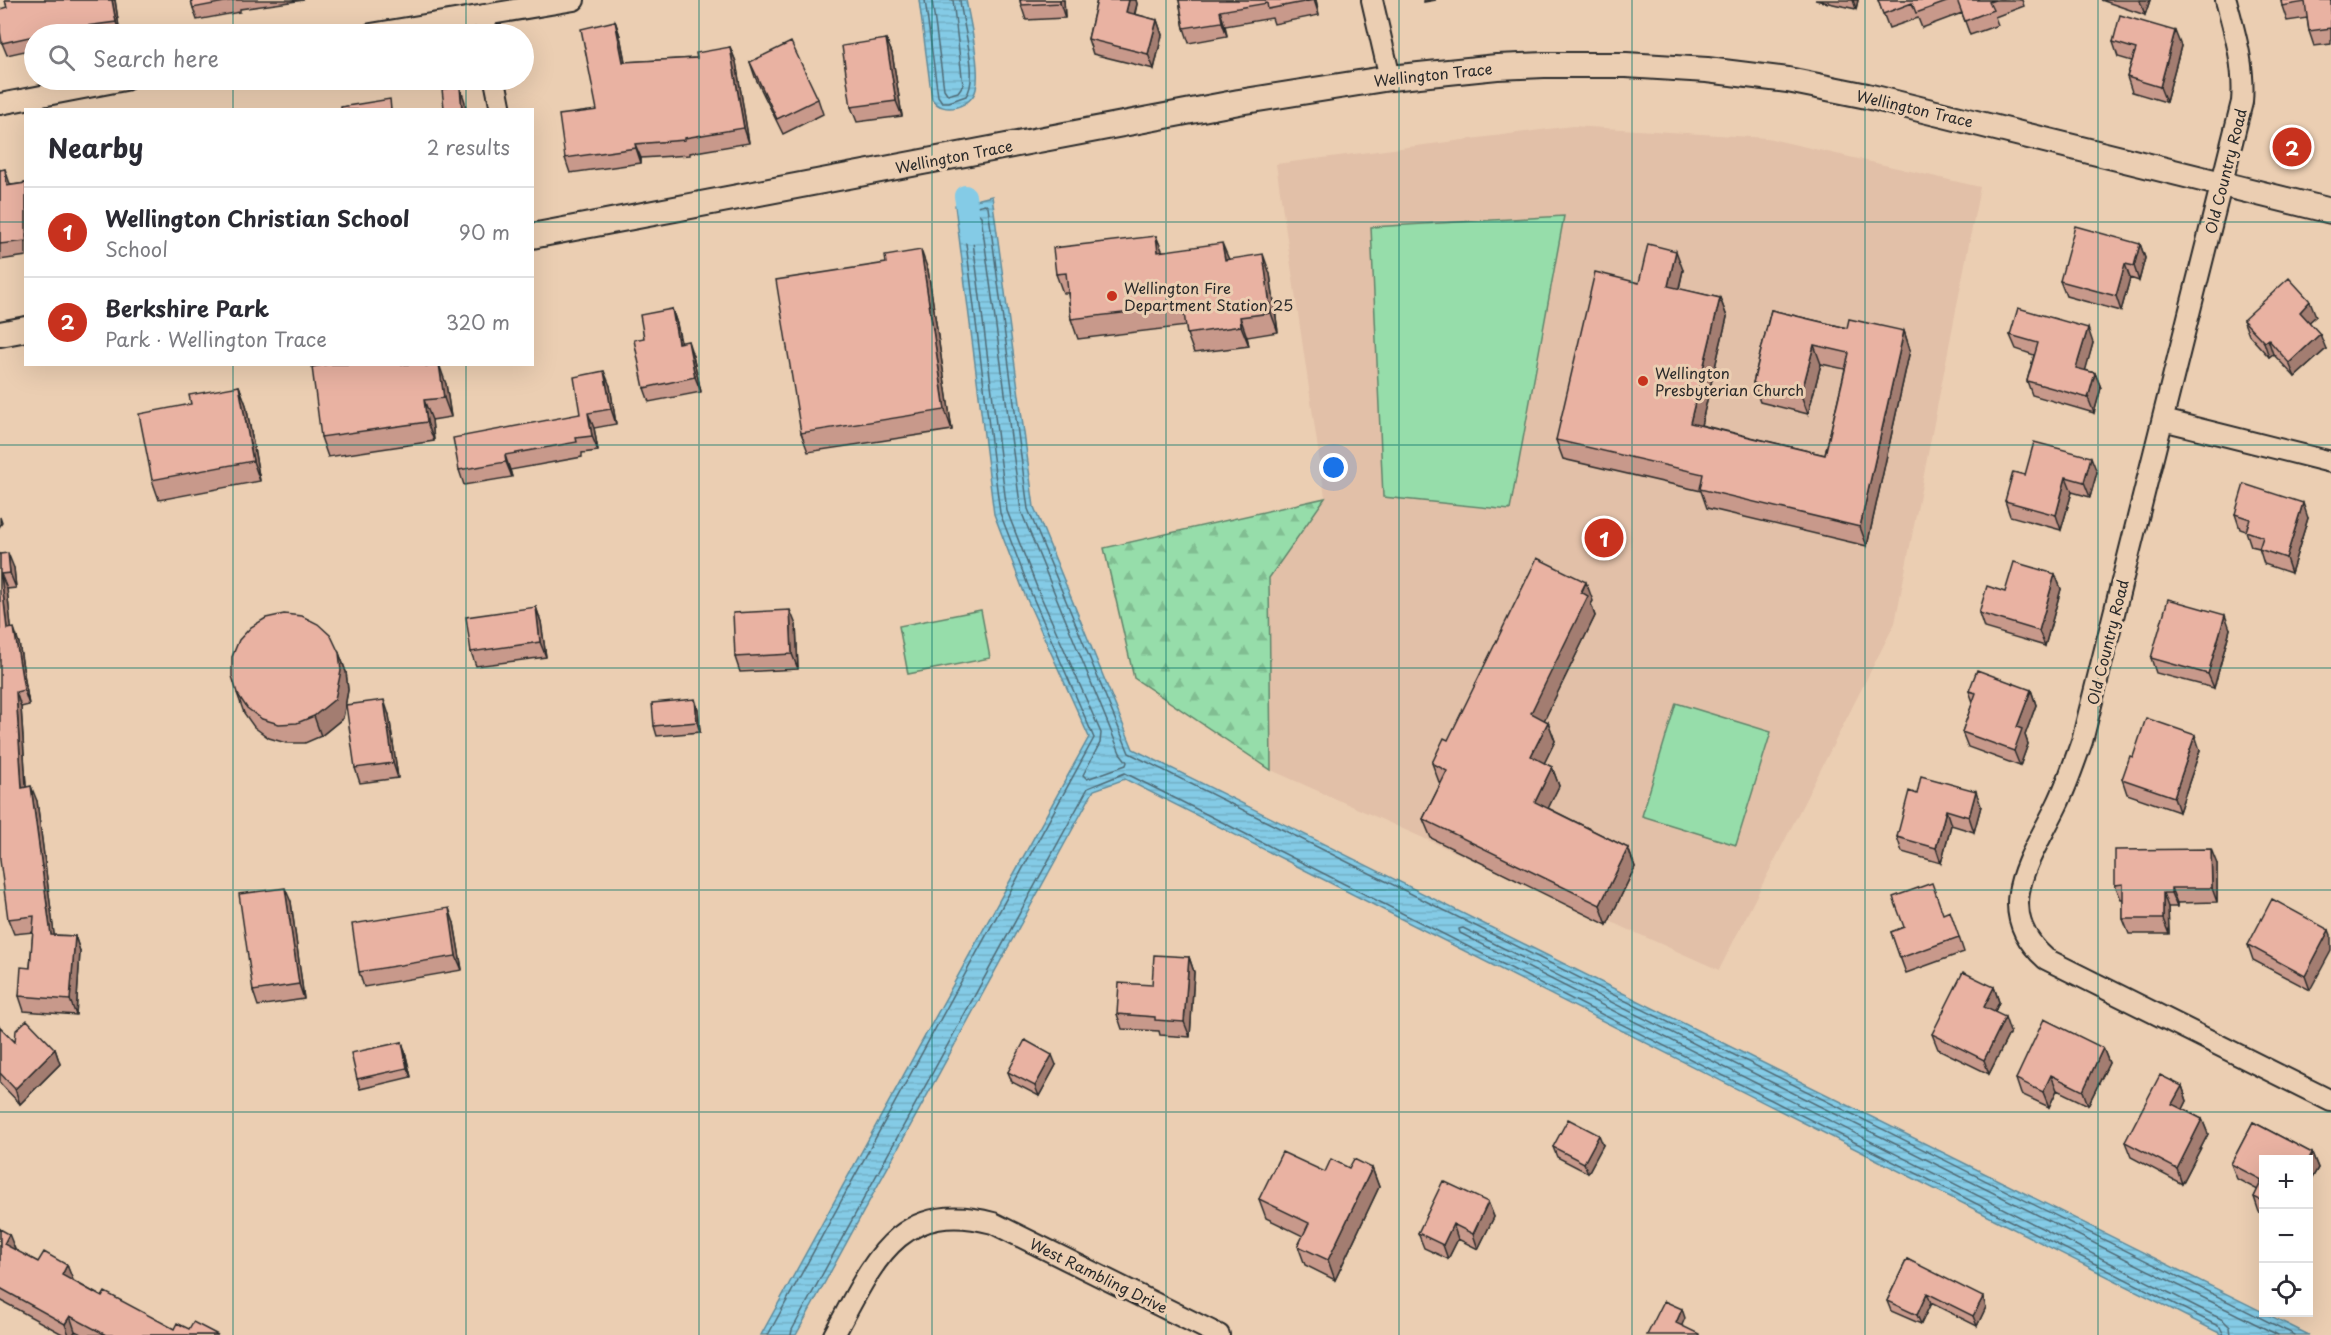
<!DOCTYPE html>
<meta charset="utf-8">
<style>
body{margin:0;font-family:"Playpen Sans",sans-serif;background:#f7f7f7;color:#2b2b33}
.controls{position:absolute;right:18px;bottom:18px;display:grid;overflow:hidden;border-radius:0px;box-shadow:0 6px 24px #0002}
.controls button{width:54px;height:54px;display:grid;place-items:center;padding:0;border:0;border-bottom:2px solid #e1e1e2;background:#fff;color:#2b2b33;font:30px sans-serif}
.you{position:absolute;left:1334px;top:468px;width:21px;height:21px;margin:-15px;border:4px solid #fff;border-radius:50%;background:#1a73e8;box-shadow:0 0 0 9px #1a73e833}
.badge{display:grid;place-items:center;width:39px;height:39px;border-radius:50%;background:#c8321e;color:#fff;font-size:20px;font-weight:700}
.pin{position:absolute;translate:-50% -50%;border:3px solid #fff;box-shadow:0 2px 6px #0006}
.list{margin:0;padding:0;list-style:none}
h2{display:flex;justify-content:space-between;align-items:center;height:78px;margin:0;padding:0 24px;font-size:26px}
h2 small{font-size:20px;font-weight:400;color:#7c7c81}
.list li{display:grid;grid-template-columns:39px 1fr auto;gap:18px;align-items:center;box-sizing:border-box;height:90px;padding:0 24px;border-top:2px solid #e1e1e2}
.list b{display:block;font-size:22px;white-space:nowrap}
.list p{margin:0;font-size:20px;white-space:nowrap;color:#7c7c81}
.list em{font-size:20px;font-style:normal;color:#7c7c81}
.icon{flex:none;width:33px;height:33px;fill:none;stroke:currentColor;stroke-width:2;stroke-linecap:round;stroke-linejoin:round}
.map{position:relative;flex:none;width:2331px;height:1335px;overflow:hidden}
.search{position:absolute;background:#fff;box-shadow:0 6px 24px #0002;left:24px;top:24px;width:510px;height:66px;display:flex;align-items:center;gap:15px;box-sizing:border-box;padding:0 21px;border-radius:33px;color:#7c7c81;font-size:22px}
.panel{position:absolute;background:#fff;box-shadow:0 6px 24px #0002;left:24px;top:108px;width:510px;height:258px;border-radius:0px}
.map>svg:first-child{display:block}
.built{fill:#e2c0a8}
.forest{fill:url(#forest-firs);stroke:#60846a;stroke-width:1.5}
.garden{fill:#96ddaa;stroke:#60846a;stroke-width:1.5}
.water{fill:url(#water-rules);stroke:#608b9b;stroke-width:1.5}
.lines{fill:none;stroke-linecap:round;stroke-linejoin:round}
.shore{stroke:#4f6b76;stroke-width:1.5}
.canal{stroke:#84cbe6;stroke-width:22}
.minor-casing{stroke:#2b2b2b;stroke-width:24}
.tertiary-casing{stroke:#2b2b2b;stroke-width:28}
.minor{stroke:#ebceb2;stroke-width:20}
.tertiary{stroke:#ebceb2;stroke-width:24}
.wall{fill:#c8998b;stroke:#2b2b2b;stroke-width:1.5}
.shaded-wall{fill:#a37d71;stroke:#2b2b2b;stroke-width:1.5}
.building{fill:#e9b2a2;stroke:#2b2b2b;stroke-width:1.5}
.grid{fill:none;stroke:#0f766e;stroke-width:1.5;stroke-opacity:0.55}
.poi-dot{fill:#c8321e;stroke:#ebceb2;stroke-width:2}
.labels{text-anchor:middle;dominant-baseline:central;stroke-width:6;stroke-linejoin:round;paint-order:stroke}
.street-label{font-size:15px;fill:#2b2b2b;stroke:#ebceb2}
.poi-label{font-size:15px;fill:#2b2b2b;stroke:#ebceb2;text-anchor:start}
</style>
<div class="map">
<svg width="2331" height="1335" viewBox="0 0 2331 1335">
<defs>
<pattern id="forest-firs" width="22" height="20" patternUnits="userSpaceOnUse" patternTransform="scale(1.5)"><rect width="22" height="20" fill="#96ddaa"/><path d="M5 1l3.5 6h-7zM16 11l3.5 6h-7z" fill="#81be92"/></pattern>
<pattern id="water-rules" width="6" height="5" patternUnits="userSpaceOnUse" patternTransform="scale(1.5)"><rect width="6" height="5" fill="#84cbe6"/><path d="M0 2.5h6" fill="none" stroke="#72aec5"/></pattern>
</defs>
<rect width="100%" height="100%" fill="#ebceb2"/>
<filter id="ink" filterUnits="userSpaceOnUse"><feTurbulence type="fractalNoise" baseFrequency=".0167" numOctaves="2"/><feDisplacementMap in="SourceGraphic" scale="12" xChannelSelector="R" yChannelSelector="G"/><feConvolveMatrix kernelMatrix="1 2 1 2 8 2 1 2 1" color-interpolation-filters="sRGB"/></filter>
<g filter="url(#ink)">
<path class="built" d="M1572,126L1767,138L1980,187L1895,623L1719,970L1271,770L1269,577L1325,497L1276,164Z"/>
<path class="forest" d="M1325,498L1269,578L1271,770L1134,678L1104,548Z"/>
<path class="garden" d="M1564,216L1510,510L1383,497L1371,227Z
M981,610L990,658L908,674L899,626Z
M1676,703L1771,732L1736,845L1642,816Z"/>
<path class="water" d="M919,0H966C970,22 981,68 976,89C972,107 943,116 932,99Z
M992,196L1034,507L1133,749L2309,1335H2223L1125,779L1094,790L796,1335H761L1089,737L1025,595L994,514L955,205Z"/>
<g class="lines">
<path class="shore" d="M925,0L938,96L942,102H949L966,96C980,77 962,24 960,0
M932,0L944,89L948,95L958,92L963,85L953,0
M978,213L981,216L1021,511L1120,753L1127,762L1126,765L1087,779L1083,775L1100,743L1101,733L1038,590L1007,511L970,218L971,215Z
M768,1335L1094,738L1031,593L1000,513L962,212L964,209L985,204L988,207L1028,509L1129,753L2295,1335
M791,1335L792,1330L1088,788L1125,773L2220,1327L2224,1335
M2231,1335L2230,1327L2223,1320L1460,933L1459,929L1463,928L2278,1335"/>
<path class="canal" d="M965,196L971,233"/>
<defs>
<path id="minor" d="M1372,0L1390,78
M2226,0C2235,34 2245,66 2242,102L2082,741C2074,763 2067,785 2057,805C2031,859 1990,909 2046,959L2331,1101
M484,15L487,34
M371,34L574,0
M495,80L501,110
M0,104L125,80
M2163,420L2331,462
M834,1335C872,1266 897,1197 993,1223L1219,1335"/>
<path id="tertiary" d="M532,236L1239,102L1390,78L1497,67L1544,65H1626L1707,70L1788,80L1867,96L2331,211
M0,334L26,329"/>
</defs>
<use href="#minor" class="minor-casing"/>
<use href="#tertiary" class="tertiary-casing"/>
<use href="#minor" class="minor"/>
<use href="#tertiary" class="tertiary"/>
</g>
<path class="wall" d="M5,0H115L120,34H34V49L7,55L2,43L7,7Z
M191,0H304L240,9V12L197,20L193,8Z
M1020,0H1064L1065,18L1026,20L1021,5Z
M1097,0H1136L1137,4L1135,14L1157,20L1162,35L1154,69L1093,54L1088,39Z
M1179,0H1316L1319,15L1274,24L1272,18L1225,26L1227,36L1189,43L1184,28Z
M1424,0H1436L1424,2Z
M1815,0H1858L1856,9Z
M1878,0H2022L2024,6L1995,17L1998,25L1970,35L1962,13L1922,28L1918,18L1889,28Z
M2101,0H2150L2145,15Z
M2281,0H2331V44L2314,46L2309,31L2307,18L2287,21L2282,6Z
M615,21L620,36L625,62L697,58L730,47L736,62L749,143L690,153V155L641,158V163L570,173L565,158L597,110Z
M886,39L892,53L902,116L857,122L851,107Z
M2113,42L2181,46L2166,102L2132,92L2127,77L2132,61L2118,57Z
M750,62L818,99L823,114L783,134L755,77Z
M0,170L11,185L26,183V256L0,260Z
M1156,236L1162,251L1228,259L1270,274L1278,332L1247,337L1249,346L1194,353L1187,334L1186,326L1078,339L1071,319L1068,293H1063L1056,274Z
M2140,244L2145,258L2139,281L2130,278L2121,311L2066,296L2060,281Z
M928,270L952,430L808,452L801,433Z
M1683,270L1679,289L1720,298L1727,317L1701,425L1825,455L1845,369L1821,364L1808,414L1760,402L1753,383L1771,310L1847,328L1904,331L1910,350L1867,546L1707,508L1701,491L1563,459L1556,440L1639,283Z
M672,309L677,324L681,342L693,356L701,392L649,402L644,388V338Z
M2316,316L2309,322L2326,349L2295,377L2273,354L2269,357L2249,335L2243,320Z
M2010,335L2093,343L2085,370L2095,373L2101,388L2094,413L2032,395L2027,381L2034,355L2016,349Z
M430,365L446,384L451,417L432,420L434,441L328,457L321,437Z
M239,386L246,405L260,481L159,500L152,480L191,404Z
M610,386L616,424L594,428L598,451L582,453V457L510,470L512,477L464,485L459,470L580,414Z
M2097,472L2090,497L2072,492L2061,530L2010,516L2005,501L2025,475Z
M2235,514L2308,518L2291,573L2264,564L2259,548L2251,546L2246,531L2240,529Z
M0,554L14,568L16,588L7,589L11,628L19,643L29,705L21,707L26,787L37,801L54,935L75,936L80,951L76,1015L24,1011L19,996L30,968L33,932L14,934L8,919Z
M2055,574L2061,589L2045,646L1984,628L1979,613L2005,592Z
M1593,601L1591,604L1595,616L1544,720L1548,722L1555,741L1544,763L1552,767L1559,786L1548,808L1628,848L1635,867L1607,925L1431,838L1423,819L1441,783L1439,782L1432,763L1448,740Z
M536,607L541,622L546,657L476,666L471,652Z
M796,625L798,669L740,672L735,657Z
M2230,629L2214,688L2156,673L2151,658Z
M339,653L346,672L348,690L343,718L321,736L305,743H286L269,738L254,727L244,713L237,693Z
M2031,690L2036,705L2025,735L2028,744L2020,766L1968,747L1962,732L1973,702L1969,691Z
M698,709L700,732L657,736L654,726Z
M389,715L398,778L360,783L355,768Z
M2200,750L2179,812L2127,794L2122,779L2133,757Z
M1917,794L1981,806L1974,832L1951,825L1941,863L1902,852L1897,837Z
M2217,864V902L2177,903V907H2168L2169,934H2129L2123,919V899H2121L2115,885Z
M291,902L304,999L258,1006L253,991Z
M1943,914L1959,937L1964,952L1906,973L1891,932Z
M454,923L462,970L364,987L359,972Z
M2329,930L2310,990L2253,960L2248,945Z
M1189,957L1194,972L1190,1037L1160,1035L1159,1031L1122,1029L1117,1014Z
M1994,987L1999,1002L1995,1012L2010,1032L1989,1074L1938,1049L1932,1034Z
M0,1027L15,1042L55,1049L60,1064L20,1104L0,1083Z
M402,1042L405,1052L411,1077L360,1089L357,1079Z
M2103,1048L2109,1063L2088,1105L2057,1090L2049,1107L2021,1094L2016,1079Z
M1056,1065L1039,1096L1012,1082L1008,1072Z
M2182,1086L2187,1101L2183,1109L2202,1119L2208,1134L2182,1184L2131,1157L2125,1142Z
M2253,1122L2312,1153L2318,1168L2308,1185V1160H2264V1214L2259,1212L2254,1197L2258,1190L2237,1179L2231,1164Z
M1603,1145L1588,1173L1557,1157L1553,1147Z
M1349,1168H1372L1379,1187L1335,1280L1305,1265L1298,1246L1303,1236L1266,1218L1259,1199L1325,1172Z
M1488,1202L1494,1217L1478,1249L1458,1239L1448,1259L1424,1248L1418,1233Z
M0,1229L14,1250L38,1262L67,1265L72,1280L102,1297L174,1329H189L218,1335H83L75,1331L73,1335H64L0,1300Z
M1907,1259L1986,1307L1977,1326L1931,1303L1921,1324L1891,1311L1887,1301Z"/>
<path class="shaded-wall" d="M112,0H115L120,34L116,22Z
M1060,0H1064L1065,18L1060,3Z
M1129,0H1136L1137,4L1131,27L1126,12Z
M1314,0H1316L1319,15Z
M1853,0H1858L1856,9Z
M2140,0H2150L2145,15L2140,1Z
M1220,11L1225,26L1227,36L1222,22Z
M1157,20L1162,35L1154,69L1148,54Z
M615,21L620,36L628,77L623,62Z
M2175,31L2181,46L2166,102L2160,87Z
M886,39L892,53L902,116L896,101Z
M730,47L736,62L749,143L744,128Z
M460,87L465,102L466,110H462Z
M635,144L641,158V163L636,148Z
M5,169L10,184L13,200L7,186Z
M1156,236L1164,255L1158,252Z
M1222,243L1230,262L1225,260Z
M2140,244L2145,258L2139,281L2134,266Z
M921,250L928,270L952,430L945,410Z
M1676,251L1683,270L1675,305L1668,286Z
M1263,254L1270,274L1278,332L1271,313Z
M2125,264L2130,278L2121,311L2116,296Z
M1720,298L1727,317L1697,442L1690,423Z
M2310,301L2316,316L2305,326L2300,312Z
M672,309L677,324L683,357L678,343Z
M1240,317L1247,337L1249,346L1241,326Z
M2088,328L2093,343L2082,383L2076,368Z
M1904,331L1910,350L1867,546L1860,527Z
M2320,334L2326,349L2295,377L2289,363Z
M2268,339L2273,354L2269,357L2264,342Z
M688,341L693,356L701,392L695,377Z
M1814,345L1821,364L1808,414L1801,395Z
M439,364L446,384L451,417L444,398Z
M604,371L610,386L616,424L611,409Z
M2095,373L2101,388L2094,413L2088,398Z
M239,386L246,405L260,481L253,461Z
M424,400L432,420L434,441L427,422Z
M588,413L594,428L598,451L592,436Z
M505,455L510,470L512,477L506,462Z
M2091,457L2097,472L2090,497L2084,482Z
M2066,477L2072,492L2061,530L2056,515Z
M2303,503L2308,518L2291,573L2286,558Z
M0,517L2,523L0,526Z
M8,553L14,568L16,588L10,573Z
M1,574L7,589L13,644L7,629Z
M2055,574L2061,589L2045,646L2039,631Z
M1586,582L1593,601L1591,604L1595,616L1538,733L1531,713Z
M536,607L541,622L546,657L540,642Z
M790,610L796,625L798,669L792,654Z
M2225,615L2230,629L2214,688L2208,674Z
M14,628L19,643L29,705L24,690Z
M339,653L346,672L348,690L343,718L321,736L314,716Z
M2031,690L2036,705L2025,735L2028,744L2020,766L2014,751L2017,727Z
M16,692L21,707L27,802L22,788Z
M695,699L698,709L700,732L697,722Z
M384,700L389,715L398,778L393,763Z
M1548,722L1555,741L1538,776L1531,756Z
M2195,735L2200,750L2179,812L2174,797Z
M1552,767L1559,786L1542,821L1535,802Z
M31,786L37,801L56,949L51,935Z
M1976,791L1981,806L1974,832L1969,817Z
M1946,810L1951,825L1941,863L1936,848Z
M1628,848L1635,867L1607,925L1600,905Z
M2211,849L2217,864V902L2212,888Z
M285,888L291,902L304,999L299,984Z
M2171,888L2177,903V907L2171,893Z
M2163,893L2168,907L2169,934L2163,919Z
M449,908L454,923L462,970L456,956Z
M2329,930L2331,935V951L2310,990L2305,976Z
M75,936L80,951L76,1015L70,1000Z
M1189,957L1194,972L1190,1037L1184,1022Z
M1994,987L1999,1002L1990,1022L1984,1007Z
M2005,1017L2010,1032L1989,1074L1984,1060Z
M402,1042L405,1052L411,1077L407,1068Z
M2103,1048L2109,1063L2088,1105L2083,1091Z
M55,1049L60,1064L20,1104L15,1089Z
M1052,1055L1056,1065L1039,1096L1035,1086Z
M2051,1075L2057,1090L2049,1107L2043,1092Z
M2182,1086L2187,1101L2178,1119L2172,1104Z
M2202,1119L2208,1134L2182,1184L2177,1169Z
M1599,1135L1603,1145L1588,1173L1584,1163Z
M2312,1153L2318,1168L2308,1185V1160Z
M1372,1168L1379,1187L1335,1280L1328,1260Z
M1488,1202L1494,1217L1478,1249L1473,1234Z
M1453,1224L1458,1239L1448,1259L1443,1245Z
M9,1234L15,1249L10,1259L4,1244Z
M67,1265L73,1280L67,1289L62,1275Z
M1927,1293L1931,1303L1921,1324L1917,1315Z
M1983,1297L1986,1307L1977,1326L1973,1316Z
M1682,1309L1685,1318L1679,1332L1676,1323Z
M70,1316L75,1331L73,1335H69L65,1324Z"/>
<path class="building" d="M5,0H112L116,22L71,28L40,34H34V36L2,43L0,31V9L7,7Z
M191,0H235L193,8Z
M1020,0H1060V3L1021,5Z
M1097,0H1129L1126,12L1157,20L1148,54L1088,39Z
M1179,0H1314L1268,9L1267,3L1220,11L1222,22L1184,28Z
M1878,0H1952L1916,13L1912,3L1883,14Z
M1957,0H1995L1989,2L1993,10L1965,21Z
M2281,0H2331V28L2309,31L2305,2L2282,6Z
M2120,15L2175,31L2160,87L2127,77L2136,49L2113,42Z
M615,21L623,62L697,58L696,53L730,47L744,128L685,138V140L635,144L636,148L565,158L559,115L597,110L581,29Z
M886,39L896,101L851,107L842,46Z
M791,42L818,99L777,119L750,62Z
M460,87L462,110H433L444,108L442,89Z
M390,99L391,110H341V107Z
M5,169L7,186L26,183V241L0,244V170Z
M2075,226L2140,244L2134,266L2125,264L2116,296L2060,281Z
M1156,236L1158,252L1222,243L1225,260L1263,254L1271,313L1240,317L1241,326L1187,334L1183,306L1071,319L1066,273L1056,274L1053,248Z
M1648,244L1676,251L1668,286L1720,298L1690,423L1825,455L1849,353L1814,345L1801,395L1753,383L1771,310L1847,328L1849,319L1904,331L1860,527L1700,489L1703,474L1556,440L1595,272L1639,283Z
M921,250L945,410L801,433L776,280L886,263L885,256Z
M2289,278L2310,301L2300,312L2320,334L2289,363L2268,339L2264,342L2243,320Z
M2018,308L2088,328L2076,368L2095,373L2088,398L2027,381L2038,343L2010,335Z
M672,309L678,343L688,341L695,377L644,388L634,340L644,338L640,315Z
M329,364H426V366L439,364L444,398L424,400L427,422L321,437L312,367Z
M604,371L611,409L588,413L592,436L576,438L577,442L505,455L506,462L459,470L453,438L580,414L574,377Z
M239,386L253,461L152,480L139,414L191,404L189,395Z
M2034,442L2091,457L2084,482L2066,477L2056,515L2005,501L2013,472L2025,475Z
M2244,484L2303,503L2286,558L2259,549L2263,537L2246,531L2250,519L2235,514Z
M8,553L10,573L1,574L7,629L14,628L24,690L16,692L22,788L31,786L51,935L75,936L70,1000L19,996L21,967L30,968L34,916L8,919L0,860V554Z
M1537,558L1586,582L1581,592L1588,596L1531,713L1548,722L1531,756L1552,767L1535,802L1628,848L1600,905L1423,819L1447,771L1432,763L1444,738L1448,740Z
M2014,562L2055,574L2039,631L1979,613L1987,586L2005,592Z
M2168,599L2225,615L2208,674L2151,658Z
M536,607L540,642L471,652L466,617Z
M790,610L792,654L735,657L733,613Z
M284,614L302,616L318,624L331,636L339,653L341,671L335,699L314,716L297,723L279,724L262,719L247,708L237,693L232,676V657L239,640L251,627L266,618Z
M1977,670L2031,690L2017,727L2022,729L2014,751L1962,732L1976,693L1969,691Z
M695,699L697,722L654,726L652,703Z
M384,700L393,763L355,768L346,705Z
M2146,718L2195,735L2174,797L2122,779L2130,756L2133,757Z
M1921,776L1976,791L1969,817L1946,810L1936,848L1897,837L1909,791L1917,794Z
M2211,849L2212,888H2171V893H2163V919H2123V884L2115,885V850Z
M1932,883L1943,914L1950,911L1959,937L1900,958L1891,932L1904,927L1893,897Z
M285,888L299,984L253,991L239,894Z
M2272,899L2329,930L2305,976L2248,945Z
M449,908L456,956L359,972L352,924Z
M1154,955L1189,957L1184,1022L1155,1020V1017L1117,1014L1119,983L1152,985Z
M1963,972L1994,987L1984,1007L2005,1017L1984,1060L1932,1034Z
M2044,1019L2103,1048L2083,1091L2051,1075L2043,1092L2016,1079Z
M27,1020L55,1049L15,1089L0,1073V1027L15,1042L16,1030Z
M1025,1040L1052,1055L1035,1086L1008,1072Z
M402,1042L407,1068L357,1079L351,1053Z
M2160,1075L2182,1086L2172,1104L2202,1119L2177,1169L2125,1142Z
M1568,1119L1599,1135L1584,1163L1553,1147Z
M2253,1122L2312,1153L2308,1160H2264V1202L2254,1197L2262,1180L2231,1164Z
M1282,1152L1325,1172L1331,1159L1349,1168L1354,1159L1372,1168L1328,1260L1298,1246L1309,1223L1259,1199Z
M1443,1181L1488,1202L1473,1234L1453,1224L1443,1245L1418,1233Z
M0,1229L9,1234L4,1244L38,1262L44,1252L67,1265L62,1275L102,1297L105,1292L174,1329L177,1323L189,1329L193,1322L218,1335H106L70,1316L65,1324L0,1288Z
M1907,1259L1983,1297L1973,1316L1927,1293L1917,1315L1887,1301Z
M1664,1301L1682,1309L1676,1323L1699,1334V1335H1647Z"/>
</g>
<path class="grid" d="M233,0V34M466,0V34M699,0V1335M932,0V1335M1166,0V1335M1399,0V1335M1632,0V1335M1865,0V1335M2098,0V1335M233,80V110M466,80V110M0,222H26M532,222H2331M233,364V1335M466,364V1335M0,445H2331M0,668H2331M0,890H2331M0,1112H2331"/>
<g class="poi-dot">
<circle cx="1112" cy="296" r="6"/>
<circle cx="1643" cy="381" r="6"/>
</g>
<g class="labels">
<g class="street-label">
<text transform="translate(1433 74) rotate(-6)">Wellington Trace</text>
<text transform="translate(1915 108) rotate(13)">Wellington Trace</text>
<text transform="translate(954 156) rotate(-11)">Wellington Trace</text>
<text transform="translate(2225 171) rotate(-76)">Old Country Road</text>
<text transform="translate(2107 642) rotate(-76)">Old Country Road</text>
<text transform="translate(1099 1275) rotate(26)">West Rambling Drive</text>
</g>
<g class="poi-label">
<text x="1124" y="287">Wellington Fire<tspan x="1124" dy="17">Department Station 25</tspan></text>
<text x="1655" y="372">Wellington<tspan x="1655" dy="17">Presbyterian Church</tspan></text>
</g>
</g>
</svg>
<div class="controls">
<button>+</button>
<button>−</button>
<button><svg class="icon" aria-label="locate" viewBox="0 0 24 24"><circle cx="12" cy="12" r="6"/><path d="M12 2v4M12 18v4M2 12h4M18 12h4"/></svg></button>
</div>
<div class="you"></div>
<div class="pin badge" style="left:1604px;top:538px">1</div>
<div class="pin badge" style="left:2292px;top:147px">2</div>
<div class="search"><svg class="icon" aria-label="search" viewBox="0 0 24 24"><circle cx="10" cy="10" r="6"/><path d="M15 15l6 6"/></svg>Search here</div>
<section class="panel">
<h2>Nearby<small>2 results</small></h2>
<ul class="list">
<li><span class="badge">1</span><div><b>Wellington Christian School</b><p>School</p></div><em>90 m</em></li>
<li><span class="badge">2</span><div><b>Berkshire Park</b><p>Park · Wellington Trace</p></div><em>320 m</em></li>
</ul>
</section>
</div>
